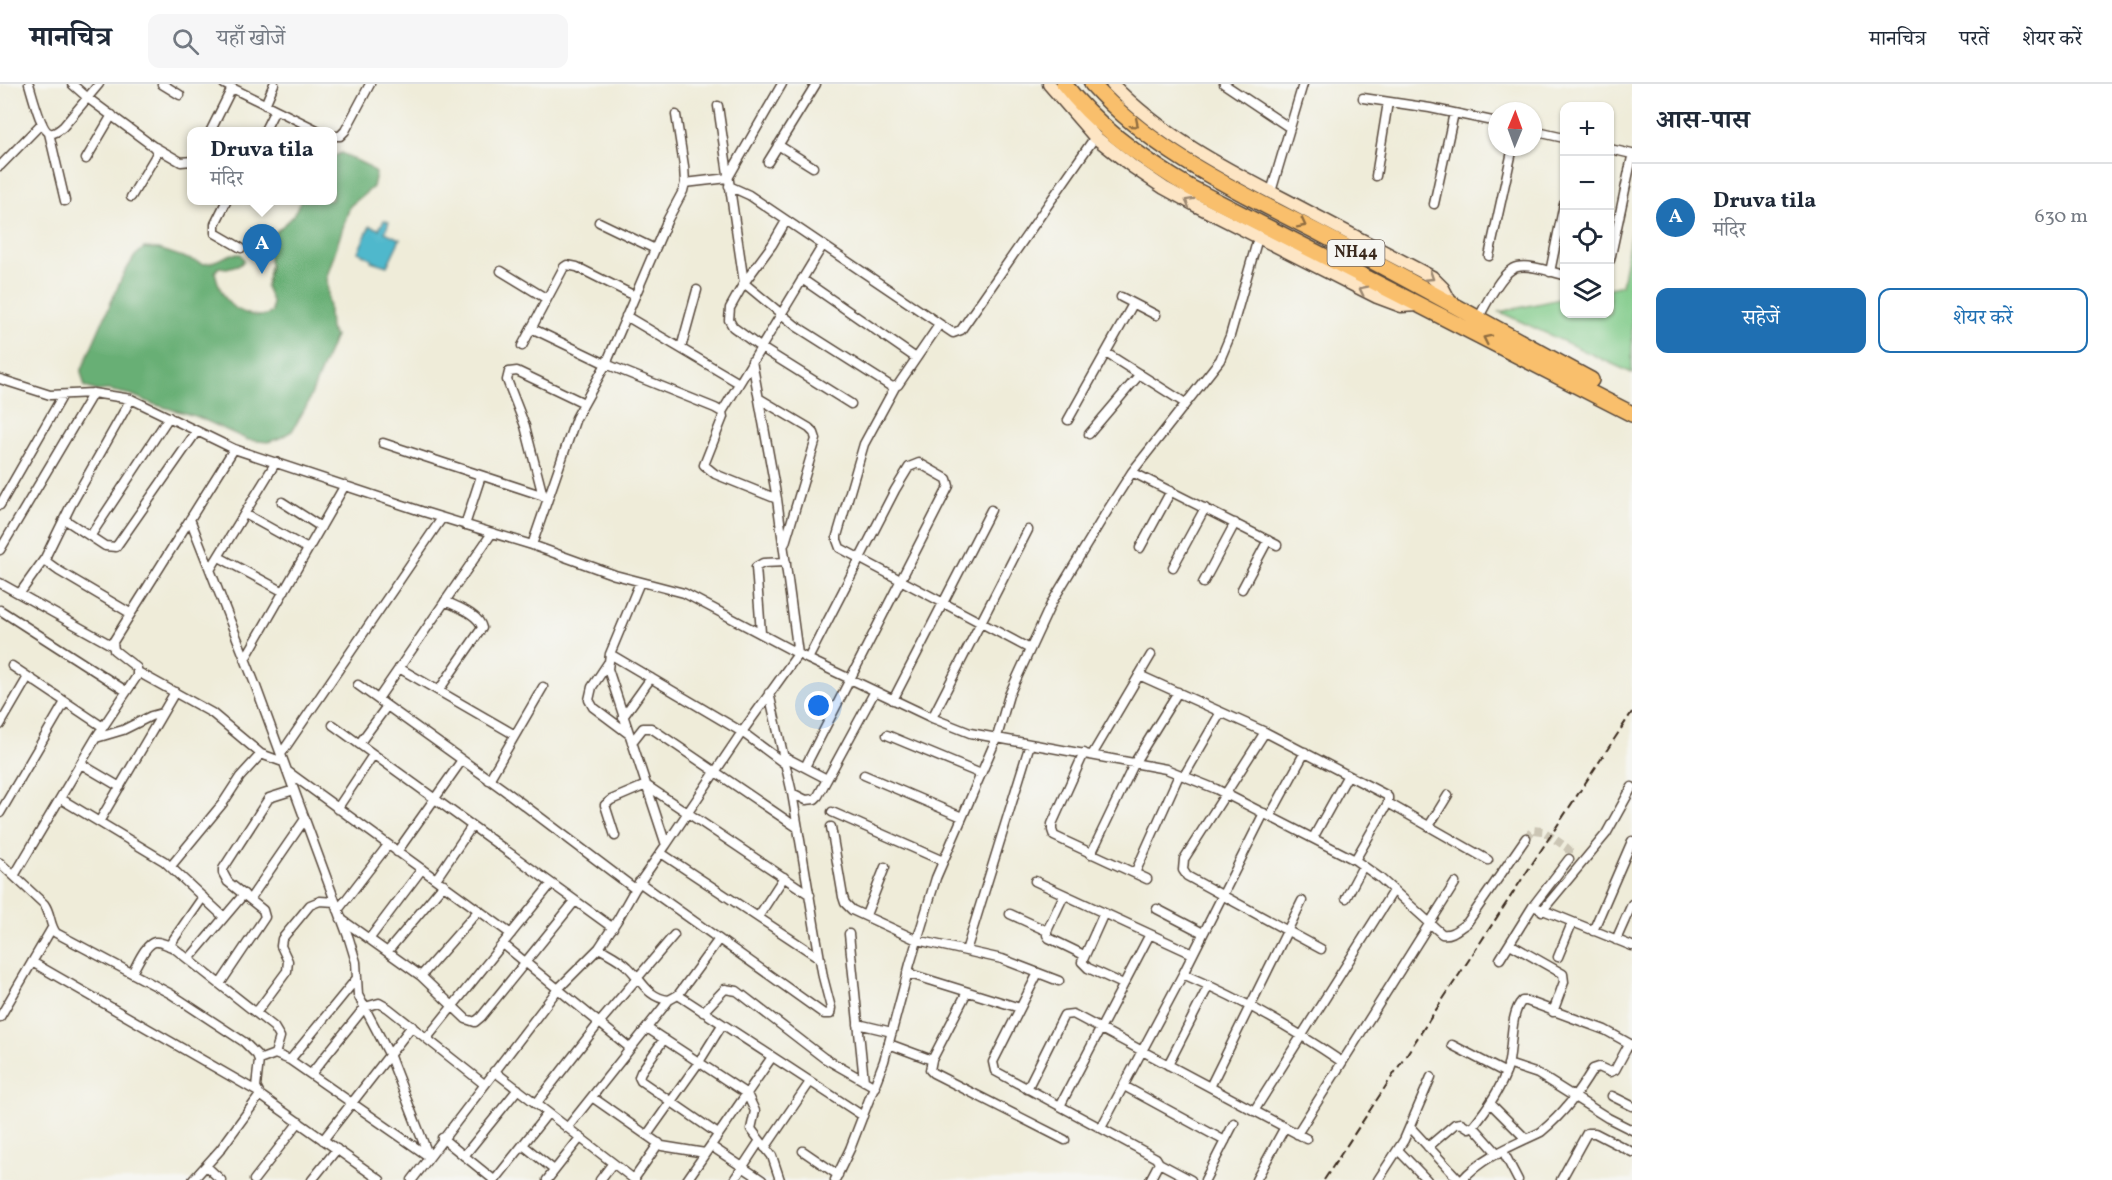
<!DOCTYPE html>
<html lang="hi">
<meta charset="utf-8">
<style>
body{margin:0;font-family:Vollkorn,"Noto Serif Devanagari",serif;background:#f6f6f7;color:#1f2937}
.controls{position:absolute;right:18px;top:18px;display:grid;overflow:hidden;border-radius:12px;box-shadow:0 2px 4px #0004}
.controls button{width:54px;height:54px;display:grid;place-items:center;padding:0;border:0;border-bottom:2px solid #e0e1e3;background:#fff;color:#1f2937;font:30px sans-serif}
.compass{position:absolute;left:1488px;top:18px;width:54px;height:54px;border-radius:50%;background:#fff;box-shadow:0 2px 4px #0004;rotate:1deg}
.you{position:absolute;left:819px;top:622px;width:21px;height:21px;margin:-15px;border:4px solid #fff;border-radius:50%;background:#1a73e8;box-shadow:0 0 0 9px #1a73e833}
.badge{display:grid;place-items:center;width:39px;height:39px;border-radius:50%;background:#1f6fb2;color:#fff;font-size:20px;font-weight:700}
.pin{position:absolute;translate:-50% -50px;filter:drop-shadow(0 2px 3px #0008)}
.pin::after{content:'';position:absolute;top:32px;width:21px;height:18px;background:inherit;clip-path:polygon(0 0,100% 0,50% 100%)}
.popup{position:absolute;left:187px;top:43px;width:150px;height:78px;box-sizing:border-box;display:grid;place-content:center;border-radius:12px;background:#fff;filter:drop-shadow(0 2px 4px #0005);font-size:20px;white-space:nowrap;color:#747a83}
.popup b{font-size:22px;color:#1f2937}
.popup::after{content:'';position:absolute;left:50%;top:100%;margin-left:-12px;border:12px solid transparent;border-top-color:#fff}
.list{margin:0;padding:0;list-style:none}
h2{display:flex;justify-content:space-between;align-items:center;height:78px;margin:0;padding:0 24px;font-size:26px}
h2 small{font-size:20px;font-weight:400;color:#747a83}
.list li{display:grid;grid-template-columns:39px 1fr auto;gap:18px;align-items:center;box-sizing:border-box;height:108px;padding:0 24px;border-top:2px solid #e0e1e3}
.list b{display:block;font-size:22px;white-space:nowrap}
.list p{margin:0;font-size:20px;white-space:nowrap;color:#747a83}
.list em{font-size:20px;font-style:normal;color:#747a83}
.actions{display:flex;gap:12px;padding:18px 24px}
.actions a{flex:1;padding:14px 0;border:2px solid #1f6fb2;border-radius:12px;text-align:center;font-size:21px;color:#1f6fb2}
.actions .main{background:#1f6fb2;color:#fff}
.icon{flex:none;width:33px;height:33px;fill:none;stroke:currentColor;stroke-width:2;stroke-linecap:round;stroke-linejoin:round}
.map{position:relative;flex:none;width:1632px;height:1096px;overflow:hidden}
header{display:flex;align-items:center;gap:36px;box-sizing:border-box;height:84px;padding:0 30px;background:#fff;border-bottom:2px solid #e0e1e3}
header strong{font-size:28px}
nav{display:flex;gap:33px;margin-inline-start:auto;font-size:21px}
.search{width:420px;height:54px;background:#f6f6f7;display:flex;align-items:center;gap:15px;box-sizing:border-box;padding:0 21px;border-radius:12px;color:#747a83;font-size:22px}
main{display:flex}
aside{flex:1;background:#fff}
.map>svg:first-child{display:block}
.green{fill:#80cb89;stroke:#5e7a54;stroke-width:1.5}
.forest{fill:#68af75;stroke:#526c4a;stroke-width:1.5}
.water{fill:#4fb8cc;stroke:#457175;stroke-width:1.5}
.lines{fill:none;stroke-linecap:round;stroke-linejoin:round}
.street-tunnel{stroke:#cbc5b4;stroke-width:8;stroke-dasharray:8 4;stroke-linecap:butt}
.street-casing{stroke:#56473a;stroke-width:11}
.secondary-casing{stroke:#56473a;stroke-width:15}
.highway-casing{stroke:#56473a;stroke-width:18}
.street{stroke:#fff;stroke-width:8}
.secondary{stroke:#fde5c4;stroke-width:12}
.highway{stroke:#f9bf6c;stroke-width:15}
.rail{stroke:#3b2a1e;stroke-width:2;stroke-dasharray:9 4.5;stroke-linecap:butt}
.oneway{stroke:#906d41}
.oneway2{stroke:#9c8871}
.labels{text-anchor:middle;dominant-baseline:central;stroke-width:6;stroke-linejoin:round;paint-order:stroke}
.shield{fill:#f6f6f2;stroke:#73675e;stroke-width:1.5}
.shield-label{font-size:16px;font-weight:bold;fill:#3b2a1e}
</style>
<header>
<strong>मानचित्र</strong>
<div class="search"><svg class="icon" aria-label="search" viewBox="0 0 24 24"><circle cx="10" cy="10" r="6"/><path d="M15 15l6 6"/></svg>यहाँ खोजें</div>
<nav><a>मानचित्र</a><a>परतें</a><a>शेयर करें</a></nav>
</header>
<main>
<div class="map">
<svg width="1632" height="1096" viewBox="0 0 1632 1096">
<rect width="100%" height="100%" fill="#f6f6f2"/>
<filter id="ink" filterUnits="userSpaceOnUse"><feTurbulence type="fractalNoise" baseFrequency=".0167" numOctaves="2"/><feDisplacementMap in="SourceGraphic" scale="12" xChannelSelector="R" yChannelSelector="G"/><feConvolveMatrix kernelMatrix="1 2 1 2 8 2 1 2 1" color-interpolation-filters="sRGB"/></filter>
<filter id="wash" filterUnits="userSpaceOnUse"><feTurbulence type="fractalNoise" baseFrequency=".008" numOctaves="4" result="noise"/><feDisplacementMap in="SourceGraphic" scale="24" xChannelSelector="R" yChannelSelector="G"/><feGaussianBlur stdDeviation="1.35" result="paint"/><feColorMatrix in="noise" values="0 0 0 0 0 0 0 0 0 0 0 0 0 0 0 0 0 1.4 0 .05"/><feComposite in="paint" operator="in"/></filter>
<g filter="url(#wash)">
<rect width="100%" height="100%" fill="#efecd9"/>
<path class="green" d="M1632,141V289L1500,228L1564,214V230H1610V204L1622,201Z"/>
<path class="forest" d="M341,69L366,81L376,89L373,103L350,122L327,192L330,245L335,252L307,321L292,347L280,354L268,358L248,356L198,333L153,320L132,311L108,306L97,307L85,303L81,288L87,273L123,191L135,172L144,164L159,165L203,180L210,179L232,170H241L244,176L241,180L227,184L219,183L215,188C217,198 224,216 232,222C244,230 260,236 272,228V217L266,203L270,181L266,157L292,133L301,117L332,116V73Z"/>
<path class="water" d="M384,136L389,138L385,148L400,155L387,182L371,177L372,175L358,168L370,142L379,145Z"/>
</g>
<g filter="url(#ink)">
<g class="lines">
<path class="street-tunnel" d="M1526,754L1533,746L1543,747L1566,763L1569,766V775"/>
<defs>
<path id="street" d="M29,0C32,9 41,47 50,49C55,50 59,46 63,43L99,0
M72,0L89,15L154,63L157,68L155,73L131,113
M162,0L180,11
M224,0L321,48
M1224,0L1290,44
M1363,14L1430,24L1497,38
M265,21L274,0
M718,22L744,199L796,242L892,303L898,301L939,241
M1533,47L1564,54
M210,48L232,4
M264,48L275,26
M49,49L65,117
M332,52H340L345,47L370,0
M778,61L813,83
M155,63L181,78L192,77
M1610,65L1632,70
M86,75L112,31
M768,78L816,0
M0,82L42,39
M1376,92L1388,18
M685,99L728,94L782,0
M729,102L749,111L953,249L961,246L1095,53
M1271,108L1303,0
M227,116L215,140V149L241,164
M1434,120L1454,29
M786,137L772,161L744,199L730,224L729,236L733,243L760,263L851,320
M599,138L655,165
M1489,172L1513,63
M1610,176L1632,73
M501,187L547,215
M1550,188L1564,120
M802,195L916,274
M1121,213L1156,231
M626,232L739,299
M1478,235C1485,222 1502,186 1517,183C1531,180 1551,188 1564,191
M531,244L606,280L715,324L722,328L723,333L704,381L715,390L777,415
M522,262L564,183L567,181L577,183L635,212
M681,264L697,206
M1106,269L1185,319
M0,295L50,311L93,309L131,315L234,365L424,428L532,461L615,491L684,509L808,575L932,634L970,649L1166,685L1216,705L1355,776L1380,794L1442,850C1452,852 1459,844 1467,839L1526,754
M895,303L864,360L837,452V456L840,464L1030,565
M760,315L809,344L814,349L816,355L785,459
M722,328L823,161
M1068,336L1133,220
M1089,350L1140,290
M383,359L547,413
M1132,388L1277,461
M543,412L525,342L507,296L509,288L517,287L584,319
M282,418L321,443
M0,421L63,311
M245,430L308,465
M64,435L105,462L116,463L197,347
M190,435L255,600L349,855L356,878L358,911L389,970L429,1073
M465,441L481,392
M91,451L169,333
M532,461L576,334L606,280L668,135L683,107L685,99L684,82L676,31
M1140,464L1171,407
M0,466L93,309
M219,473L284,508
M1173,483L1205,424
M210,486L276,378
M640,498L610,570L608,585L666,761L742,648L798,570L777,415L752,277
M0,499L113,562
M1203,499L1235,439
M1242,505L1268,456
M20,509L45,474
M0,526L126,607
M130,529L59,487L48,479L45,474L71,421L131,315
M761,549L756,483L763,479L786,478
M610,570L742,648L785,680
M245,575L345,401
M608,579L592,603L589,616L593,623L629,650
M12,582L103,643
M399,584L515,651
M138,588L212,629L261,670L283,678
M1139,591L1265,648L1386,711L1388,713V719
M358,601L504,706L635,805
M439,606L482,544C479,530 457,523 445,517
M378,615L492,449
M893,616L991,426
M623,633L651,594
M932,634L1028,446
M0,641L28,593
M333,641L613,844
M1265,648L1184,775L1183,786L1187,792L1321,865
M887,651L981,690
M96,654L123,646L151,632L162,629
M632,658L643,644H651L798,744
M359,660L387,622
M1084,669L1052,740V746L1054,752L1147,795
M281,670L442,434
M1092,671L1151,571
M783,672L827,695
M81,680L120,703
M805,683L949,402L947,395L919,379L909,383L895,406L808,575
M287,687L511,850
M864,691L962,733
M1184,692L1221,628
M489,696L543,603
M792,709L806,716L815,715L818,712L875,607
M61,715L164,777L224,833
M337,725L373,671
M832,728L943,777
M0,729L65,618
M1270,732L1305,668
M99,738L175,608
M1429,742L1448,711
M831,743L843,813L845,819L852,826L917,856L1002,875L1059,897
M615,752L605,721L611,716L646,701L810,811
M1313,754L1348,691
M397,768L462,676
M661,769L821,875
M1091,770L1135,678L1178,608
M1355,776L1388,719L1488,776
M0,779L44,820C51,829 49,840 56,849L171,910L244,958L257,971L259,976L256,1003L260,1011L380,1096
M171,782L223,719L240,693L261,670
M1135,789L1179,691
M14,792L97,652L137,592V584L114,566L113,558L234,365
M436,795L472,742
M1035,797L1193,870
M639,798L824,930H830L831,924L823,893L792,709L769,609
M1346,814L1363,782
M250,815L305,735
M1533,822L1569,775
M1157,825L1203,849
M338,826L388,761
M1542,827L1606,750L1632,703
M1104,829L1082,878L1088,884L1123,900
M1010,830L1047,847L1064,811
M866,831L885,783
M758,833L784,793
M341,835L421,892L466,935L475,938L481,933L575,817
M1047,847V851L1049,854L1084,871
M1593,847L1632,757
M849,850L864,997
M370,854L422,785
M1616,856L1632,820
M503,860L630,964
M1510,860L1563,890L1564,898L1553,928
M169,862L203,813
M599,864C609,870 620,875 628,883C642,896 647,914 669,916L678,911L719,855
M388,867L444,800
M966,867L1030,660
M1558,873L1572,839
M189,875L244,810
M1500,875L1533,822L1632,862
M32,878L258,1008
M132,889C137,881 145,860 155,858C161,857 169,862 174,864L274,943L280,953L275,970
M907,889L1020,924
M1038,889L995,974L993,978L995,987L1156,1074L1159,1079L1191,1096
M1183,890C1239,914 1292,944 1342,978
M421,892L479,826
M220,900L265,833L263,826L228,798L223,789V785L269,714L294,706
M967,908L932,976L930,986L933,989L1065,1056
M678,911L863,1032
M703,928L725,905L737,907L824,974L875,1003
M256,929L287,887L288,877L281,862L282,855L310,821L320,817L335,818
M0,933L52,844
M858,940L892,948
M647,944L747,1010L755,1027L751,1045L772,1072L780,1096
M427,954L551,800
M664,955L641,988L639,993L641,997L718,1050
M889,960L932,976
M1452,961L1506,989
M259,976L275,970L290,976L428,1072
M290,976L357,894
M1508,980L1538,990L1608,1034L1632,1046
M1168,981L1209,901
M494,987L635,1096
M311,990L365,923L379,919L388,924L484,1000
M1124,1002L1225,1057
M1210,1003L1302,817
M1027,1005L1064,931L1073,930L1307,1055
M1612,1012L1632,1022
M592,1013L662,1062L705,1069
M536,1020L599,939L674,851
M1491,1020L1526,1055
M1060,1022L1150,850
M1254,1027L1393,807
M1410,1043L1459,1096
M567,1044L669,916
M1101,1044L1183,890L1264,729
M1297,1050L1455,799
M647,1051L699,978L722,941
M442,1054L494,1096
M323,1056L412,942
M523,1061L554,1086
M711,1062L762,1096
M1428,1063L1455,1040L1461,1039L1469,1044L1473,1042
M765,1064L810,998
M1398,1066L1427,1096
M803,1067L838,1091
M1503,1067L1518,1096
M1498,1070L1473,1042C1487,1025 1499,1008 1507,986C1513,968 1509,930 1522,917H1527L1605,946L1632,961
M464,1072L518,1005
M206,1082L221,1096
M634,1095L659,1059
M193,1096L220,1066L260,1011
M254,1096L299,1038
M312,1096L337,1065
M412,1096L558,905L599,864L618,835L635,805L666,761
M495,1096L548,1029
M547,1096L580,1054
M600,1096L613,1079
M687,1096L772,973
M734,1096L759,1058
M835,1096L850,1065L884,977L910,880L936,794L997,653L1009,611L1052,518L1104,432L1132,388L1220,276L1230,252L1258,154
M1150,1096L1159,1079
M1205,1096L1234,1039
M1256,1096L1285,1043
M1378,1096L1404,1056L1431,993
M1462,1096C1482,1073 1514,1061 1541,1048C1565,1028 1577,1011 1593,985L1599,983L1610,988L1615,986L1629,960
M1561,1096L1587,1049H1595L1632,1068"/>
<path id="secondary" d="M1049,0L1095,53L1133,83L1164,104L1195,121L1377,213L1401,222L1418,221
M1112,0C1161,51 1224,84 1286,116C1335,142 1384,168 1432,193L1443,204L1452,221"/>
<path id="highway" d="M1064,0C1097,43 1145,77 1191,104L1632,330
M1092,0C1154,70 1242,109 1323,151C1413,198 1502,248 1591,296"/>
</defs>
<use href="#street" class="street-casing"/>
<use href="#secondary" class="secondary-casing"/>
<use href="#highway" class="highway-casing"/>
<use href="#street" class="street"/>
<use href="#secondary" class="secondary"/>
<use href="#highway" class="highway"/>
<path class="rail" d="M1324,1096L1632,628"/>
</g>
<defs><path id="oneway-chevron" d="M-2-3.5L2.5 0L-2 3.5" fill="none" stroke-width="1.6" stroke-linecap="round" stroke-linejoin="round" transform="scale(1.5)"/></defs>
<g class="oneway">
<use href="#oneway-chevron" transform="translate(1135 40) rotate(40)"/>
<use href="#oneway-chevron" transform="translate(1302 140) rotate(27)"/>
<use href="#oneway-chevron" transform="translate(1487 255) rotate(-154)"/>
</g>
<g class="oneway2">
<use href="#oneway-chevron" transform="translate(1189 118) rotate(-151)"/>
<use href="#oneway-chevron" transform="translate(1430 193) rotate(33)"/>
<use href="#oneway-chevron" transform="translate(1363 206) rotate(-154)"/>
</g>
</g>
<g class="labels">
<rect class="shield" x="1327.5" y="156" width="57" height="26" rx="4.5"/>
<g class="shield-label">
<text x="1356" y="169">NH44</text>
</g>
</g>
</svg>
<div class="controls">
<button>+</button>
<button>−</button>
<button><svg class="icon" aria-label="locate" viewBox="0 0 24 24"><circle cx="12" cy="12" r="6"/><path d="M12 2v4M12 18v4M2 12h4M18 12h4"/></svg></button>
<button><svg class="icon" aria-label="layers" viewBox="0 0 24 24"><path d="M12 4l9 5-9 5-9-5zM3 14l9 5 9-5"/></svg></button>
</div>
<svg class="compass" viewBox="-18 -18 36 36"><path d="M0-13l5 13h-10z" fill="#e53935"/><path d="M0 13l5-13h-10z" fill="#747a83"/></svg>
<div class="you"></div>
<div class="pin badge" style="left:262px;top:190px">A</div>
<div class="popup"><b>Druva tila</b>मंदिर</div>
</div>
<aside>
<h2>आस-पास<small></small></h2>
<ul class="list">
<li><span class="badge">A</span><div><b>Druva tila</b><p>मंदिर</p></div><em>630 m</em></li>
</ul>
<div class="actions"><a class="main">सहेजें</a><a>शेयर करें</a></div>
</aside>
</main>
